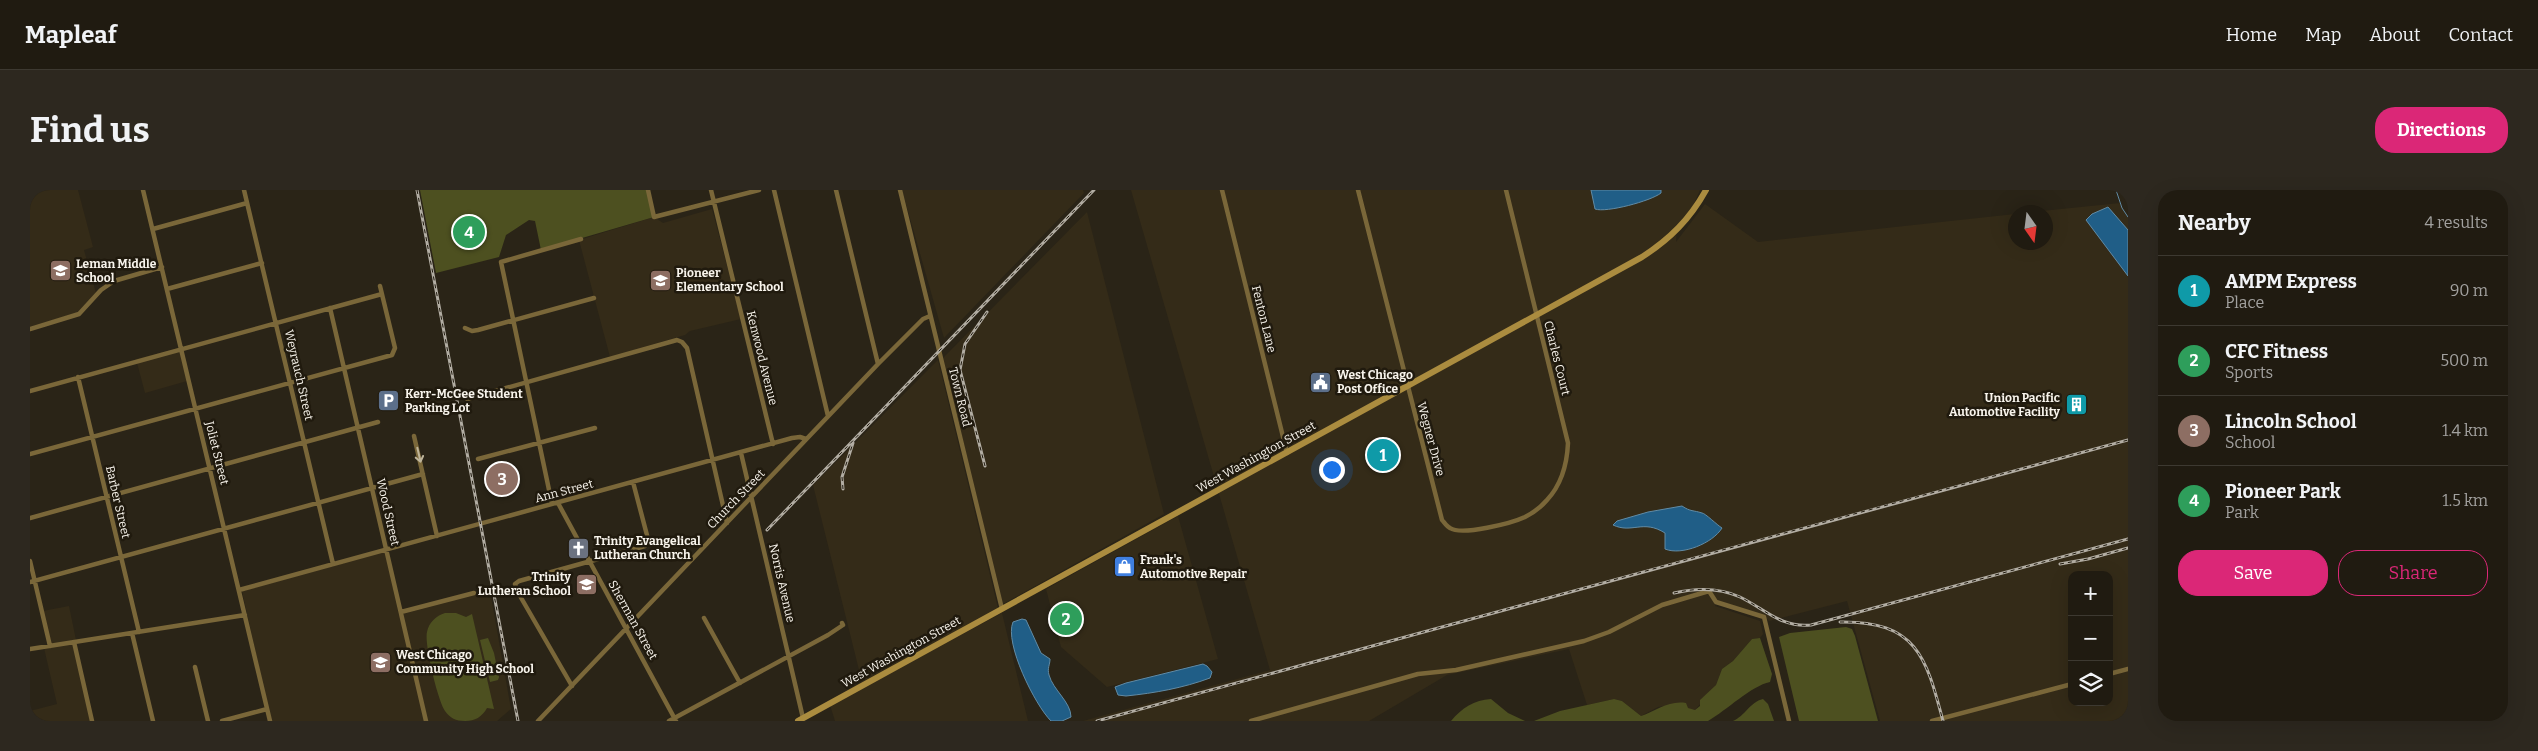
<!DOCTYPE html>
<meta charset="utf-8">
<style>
body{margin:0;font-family:Bitter,serif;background:#2d281f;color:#f1f3f6}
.controls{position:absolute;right:15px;bottom:15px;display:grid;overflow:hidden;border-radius:10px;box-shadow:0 5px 20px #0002}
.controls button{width:45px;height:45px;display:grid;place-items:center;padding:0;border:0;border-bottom:1px solid #3d3931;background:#201b11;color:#f1f3f6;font:25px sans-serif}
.compass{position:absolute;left:1978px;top:15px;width:45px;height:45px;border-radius:50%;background:#201b11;box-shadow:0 5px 20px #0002;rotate:166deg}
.you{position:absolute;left:1301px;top:279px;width:18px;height:18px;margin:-12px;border:4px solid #fff;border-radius:50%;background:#1a73e8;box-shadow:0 0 0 8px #1a73e833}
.badge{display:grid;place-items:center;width:32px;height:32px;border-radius:50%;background:#db2777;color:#fff;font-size:16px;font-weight:700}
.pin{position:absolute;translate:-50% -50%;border:2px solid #fff;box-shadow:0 1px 5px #0006}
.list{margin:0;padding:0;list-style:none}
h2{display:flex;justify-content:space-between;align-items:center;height:65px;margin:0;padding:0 20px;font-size:21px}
h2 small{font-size:16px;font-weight:400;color:#a2a19f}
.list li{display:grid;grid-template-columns:32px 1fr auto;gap:15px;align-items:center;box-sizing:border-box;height:70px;padding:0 20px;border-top:1px solid #3d3931}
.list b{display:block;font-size:19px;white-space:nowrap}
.list p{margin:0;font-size:16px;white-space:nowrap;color:#a2a19f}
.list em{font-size:16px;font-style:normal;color:#a2a19f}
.actions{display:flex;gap:10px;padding:15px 20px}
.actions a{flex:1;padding:11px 0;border:1px solid #db2777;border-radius:20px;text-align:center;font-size:18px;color:#db2777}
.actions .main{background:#db2777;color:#fff}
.icon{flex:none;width:28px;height:28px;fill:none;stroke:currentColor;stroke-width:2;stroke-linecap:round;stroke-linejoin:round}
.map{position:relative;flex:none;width:2098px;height:531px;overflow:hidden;border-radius:20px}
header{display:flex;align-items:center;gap:30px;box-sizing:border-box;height:70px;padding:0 25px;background:#201b11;border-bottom:1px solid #3d3931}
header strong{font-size:24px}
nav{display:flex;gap:28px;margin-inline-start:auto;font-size:18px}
.intro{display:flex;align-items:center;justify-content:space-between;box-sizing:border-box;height:120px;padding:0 30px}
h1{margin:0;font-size:35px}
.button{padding:12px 22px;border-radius:20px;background:#db2777;color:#fff;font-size:18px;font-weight:700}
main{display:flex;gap:30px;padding:0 30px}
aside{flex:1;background:#201b11;border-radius:20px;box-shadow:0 5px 20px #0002}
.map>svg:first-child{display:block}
.built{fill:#342b18;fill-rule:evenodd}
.green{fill:#4d5020}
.water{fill:#205e87;stroke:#618ba5}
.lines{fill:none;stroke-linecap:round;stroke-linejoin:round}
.stream{stroke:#618ba5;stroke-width:1}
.street{stroke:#7a6739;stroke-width:4.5}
.secondary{stroke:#ab8c3f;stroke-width:6}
.rail-casing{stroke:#b2ada3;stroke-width:3}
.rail{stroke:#201a0e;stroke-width:1;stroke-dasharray:4;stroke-linecap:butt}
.oneway{stroke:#bfb59b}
.labels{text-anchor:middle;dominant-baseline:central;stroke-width:5;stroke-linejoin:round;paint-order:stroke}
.poi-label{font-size:12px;font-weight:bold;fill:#f8f4ec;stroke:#201a0e;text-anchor:start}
.street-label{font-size:12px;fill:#f8f4ec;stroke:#201a0e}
</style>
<header>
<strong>Mapleaf</strong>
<nav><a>Home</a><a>Map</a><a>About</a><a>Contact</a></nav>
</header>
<div class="intro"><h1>Find us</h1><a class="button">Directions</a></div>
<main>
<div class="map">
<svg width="2098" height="531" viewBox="0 0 2098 531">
<rect width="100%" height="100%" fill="#2a2417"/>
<path class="built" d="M0,0H48L63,57L54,60L66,103L49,122L0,137Z
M872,0H1053L1054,3L914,148Z
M1101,0H1670L1663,16L1647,36L1646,52L1675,14L1728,52L1985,24L1986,52H2016V22H2002L2090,13L2098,27V531H1850L1817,411L1739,431L1733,425L1686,410L1685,416L1730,431L1733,444L1730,448L1722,449L1703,471L1692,479L1686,495L1665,520L1640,515L1628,517L1611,526L1592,511L1584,509L1557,515L1539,459L1417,485L1339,531H1053L1240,480ZM2042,385H2079V512H2042Z
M682,19L711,129L660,141L655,145L580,167L549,50L624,27L633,33Z
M1057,22L1134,324L973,414L913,168Z
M149,158L157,191L115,203L106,169Z
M908,170L968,418L832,492L783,295Z
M1148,326L1188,469L1077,497L1031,457L1016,399Z
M355,362L369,425L460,401L481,519L467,531H241L212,401Z
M39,416L46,450L21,455L13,421Z
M972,423L998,531H805L800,515Z
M44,453L61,531H0V521L27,514L14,458Z"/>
<path class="green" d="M390,0H618L624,27L511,60L505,31L499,30L476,45L469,67L406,83Z
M415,423H426L436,427L442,424L464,519L457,518C452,527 445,531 435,531C426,531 420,528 415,521C408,511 394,454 397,442C399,432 406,426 415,423Z
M1816,437L1822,439L1825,446L1848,531H1769L1749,447L1760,443Z
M458,448L464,463L469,487L468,490L460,492L450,450Z
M1730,448L1742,484L1740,492C1721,496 1697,520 1678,531H1504L1530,521L1584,509L1592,511L1611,526C1626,521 1639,510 1656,513L1658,518L1665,520L1670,516V510L1686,495L1692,479L1703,471L1722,449Z
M1461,509L1478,523L1495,531H1421C1432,518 1444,510 1461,509Z
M1733,509L1738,514L1744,531H1703C1715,526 1720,512 1733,509Z"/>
<path class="water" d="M1561,0H1631V3C1621,11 1576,23 1565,19Z
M2078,17L2098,40V86L2056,30L2062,24Z
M1652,316C1661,322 1663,320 1672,323C1675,323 1687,335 1692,338C1683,353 1652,366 1635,359V343C1613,329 1602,344 1583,335L1587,331L1618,322Z
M992,429L996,430L1011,463L1020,469C1020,475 1017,478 1019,485C1023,500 1041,512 1041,527L1032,531H1021C1005,515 974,453 983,432Z
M1173,474L1177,476L1182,482L1180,488C1153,498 1125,503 1096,506L1088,505L1085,497L1096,493Z"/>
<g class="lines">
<path class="stream" d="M2086,0L2092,18L2098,27"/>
<path class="street" d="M113,0L240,531
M214,0L303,374
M618,0L624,27L729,0
M681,0L743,254
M744,0L798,226
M806,0L848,174
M870,0L972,419
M1192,0L1257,263
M1328,0L1412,330C1414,332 1417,337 1420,338C1432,346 1482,333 1495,327C1503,323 1511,317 1517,310C1532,294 1537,275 1538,253L1476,0
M123,39L217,13
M137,99L232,73
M300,118L396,531
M435,138L442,141L448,140L564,108
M0,139L49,124L71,100L84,91L132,77
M48,187L109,442
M0,201L352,104
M437,209L647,150L652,152L657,158L697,333
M384,246L407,346
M711,263L773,528
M0,264L362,165L365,158L350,96
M448,269L565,238
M528,313L646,531
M522,314L471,72L551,49
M0,328L348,232
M0,371L20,456
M0,392L393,284
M209,400L762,248L770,247L776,249
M371,422L444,403
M674,428L710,493
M102,443L123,531
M44,452L62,531
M0,459L215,425
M165,477L178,531
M2079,484L2098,479
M542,496L486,399L485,394L489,391L615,356L618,349L603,292
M192,531L237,519
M508,531L848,174L893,129L900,126
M639,531L798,445L813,435L812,433
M1221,531L1388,484L1426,480L1554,451L1579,442L1632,415L1679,401L1686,412L1734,427L1759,531
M1902,531L2042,494"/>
<path class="secondary" d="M768,531L1612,67C1640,49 1660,29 1676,0"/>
<defs>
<path id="rail" d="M387,0L488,531
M955,276L930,180L935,154L957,122
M813,299L812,287L823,253
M737,340L1064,0
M2030,374L2058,369L2098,358
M1644,403C1666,398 1688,397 1710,407C1735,419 1751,438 1781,435L2098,349
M1810,432C1887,431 1896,467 1913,531
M1067,531C1411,438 1754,342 2098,250"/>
</defs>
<use href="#rail" class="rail-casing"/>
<use href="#rail" class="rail"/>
</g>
<defs><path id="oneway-shaft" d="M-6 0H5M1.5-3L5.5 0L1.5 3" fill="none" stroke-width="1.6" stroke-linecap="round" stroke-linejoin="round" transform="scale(1.25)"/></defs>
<use class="oneway" href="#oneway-shaft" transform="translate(389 265) rotate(77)"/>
<defs>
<symbol id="school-square" viewBox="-11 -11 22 22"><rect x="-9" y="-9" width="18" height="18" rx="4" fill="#8d6e63" stroke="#201a0e"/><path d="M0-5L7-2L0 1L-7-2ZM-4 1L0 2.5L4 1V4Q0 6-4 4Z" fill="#fff"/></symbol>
<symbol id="civic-square" viewBox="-11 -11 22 22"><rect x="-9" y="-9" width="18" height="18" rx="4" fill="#5c6f8a" stroke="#201a0e"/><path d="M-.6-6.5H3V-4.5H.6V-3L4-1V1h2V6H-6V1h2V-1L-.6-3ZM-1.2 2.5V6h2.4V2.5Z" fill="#fff"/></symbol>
<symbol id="parking-square" viewBox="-11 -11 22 22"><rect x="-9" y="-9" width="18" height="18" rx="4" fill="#5c6f8a" stroke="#201a0e"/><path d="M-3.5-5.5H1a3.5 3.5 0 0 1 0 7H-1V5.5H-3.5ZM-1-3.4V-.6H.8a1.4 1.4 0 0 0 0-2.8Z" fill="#fff"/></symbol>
<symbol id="building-square" viewBox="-11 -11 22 22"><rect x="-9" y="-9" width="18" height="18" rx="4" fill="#0f9aa8" stroke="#201a0e"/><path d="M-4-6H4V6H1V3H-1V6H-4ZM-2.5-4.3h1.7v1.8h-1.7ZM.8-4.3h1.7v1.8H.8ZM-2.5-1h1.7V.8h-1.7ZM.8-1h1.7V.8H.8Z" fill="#fff"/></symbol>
<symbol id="church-square" viewBox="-11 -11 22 22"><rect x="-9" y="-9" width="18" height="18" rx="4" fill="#6b7280" stroke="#201a0e"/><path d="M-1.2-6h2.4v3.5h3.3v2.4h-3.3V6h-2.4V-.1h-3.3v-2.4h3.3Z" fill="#fff"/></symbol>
<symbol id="shop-square" viewBox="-11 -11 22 22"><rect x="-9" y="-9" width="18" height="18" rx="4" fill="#3f7fe0" stroke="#201a0e"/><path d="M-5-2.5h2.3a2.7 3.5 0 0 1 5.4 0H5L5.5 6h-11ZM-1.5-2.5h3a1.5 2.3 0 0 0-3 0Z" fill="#fff"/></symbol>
</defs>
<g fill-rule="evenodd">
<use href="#school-square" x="18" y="68" width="25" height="25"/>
<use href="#school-square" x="618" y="78" width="25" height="25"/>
<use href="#civic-square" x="1278" y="180" width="25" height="25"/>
<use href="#parking-square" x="346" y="198" width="25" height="25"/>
<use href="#building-square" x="2034" y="202" width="25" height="25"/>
<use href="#church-square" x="536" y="346" width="25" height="25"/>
<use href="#shop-square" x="1082" y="364" width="25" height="25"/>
<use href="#school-square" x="544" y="382" width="25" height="25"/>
<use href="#school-square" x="338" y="460" width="25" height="25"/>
</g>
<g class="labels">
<g class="poi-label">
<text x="46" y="74">Leman Middle<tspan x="46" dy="14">School</tspan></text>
<text x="646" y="83">Pioneer<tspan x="646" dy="14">Elementary School</tspan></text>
<text x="1307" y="185">West Chicago<tspan x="1307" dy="14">Post Office</tspan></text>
<text x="375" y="204">Kerr-McGee Student<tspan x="375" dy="14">Parking Lot</tspan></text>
<text x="2030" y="208" text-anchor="end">Union Pacific<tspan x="2030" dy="14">Automotive Facility</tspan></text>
<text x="564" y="351">Trinity Evangelical<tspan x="564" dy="14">Lutheran Church</tspan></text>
<text x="1110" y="370">Frank's<tspan x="1110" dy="14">Automotive Repair</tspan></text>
<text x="541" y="387" text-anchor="end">Trinity<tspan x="541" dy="14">Lutheran School</tspan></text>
<text x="366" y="465">West Chicago<tspan x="366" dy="14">Community High School</tspan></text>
</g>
<g class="street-label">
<text transform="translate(1234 129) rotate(76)">Fenton Lane</text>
<text transform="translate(732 168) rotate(76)">Kenwood Avenue</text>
<text transform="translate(1527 168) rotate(76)">Charles Court</text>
<text transform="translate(269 185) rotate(77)">Weyrauch Street</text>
<text transform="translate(930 207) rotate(76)">Town Road</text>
<text transform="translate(1401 249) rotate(75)">Wegner Drive</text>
<text transform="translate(187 263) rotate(76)">Joliet Street</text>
<text transform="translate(1226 267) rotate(-29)">West Washington Street</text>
<text transform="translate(534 301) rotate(-15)">Ann Street</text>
<text transform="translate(706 309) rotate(-46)">Church Street</text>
<text transform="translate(88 312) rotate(77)">Barber Street</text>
<text transform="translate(358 322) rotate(77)">Wood Street</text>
<text transform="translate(752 393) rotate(77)">Norris Avenue</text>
<text transform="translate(603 430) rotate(61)">Sherman Street</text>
<text transform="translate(871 462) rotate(-29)">West Washington Street</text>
</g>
</g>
</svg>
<div class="controls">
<button>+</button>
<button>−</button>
<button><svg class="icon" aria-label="layers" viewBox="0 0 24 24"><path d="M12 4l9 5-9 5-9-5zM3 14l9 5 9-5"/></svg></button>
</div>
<svg class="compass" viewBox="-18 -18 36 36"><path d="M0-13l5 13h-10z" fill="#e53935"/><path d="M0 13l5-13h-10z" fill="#a2a19f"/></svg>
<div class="you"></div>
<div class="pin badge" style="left:1353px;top:265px;background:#0f9aa8">1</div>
<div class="pin badge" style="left:1036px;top:429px;background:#2e9e5b">2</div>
<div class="pin badge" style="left:472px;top:289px;background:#8d6e63">3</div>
<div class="pin badge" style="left:439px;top:42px;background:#2e9e5b">4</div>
</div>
<aside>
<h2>Nearby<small>4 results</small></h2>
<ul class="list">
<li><span class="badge" style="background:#0f9aa8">1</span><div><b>AMPM Express</b><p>Place</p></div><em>90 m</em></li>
<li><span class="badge" style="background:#2e9e5b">2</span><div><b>CFC Fitness</b><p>Sports</p></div><em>500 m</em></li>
<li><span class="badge" style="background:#8d6e63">3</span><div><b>Lincoln School</b><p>School</p></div><em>1.4 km</em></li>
<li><span class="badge" style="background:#2e9e5b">4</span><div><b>Pioneer Park</b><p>Park</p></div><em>1.5 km</em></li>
</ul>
<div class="actions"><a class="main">Save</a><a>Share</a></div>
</aside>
</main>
